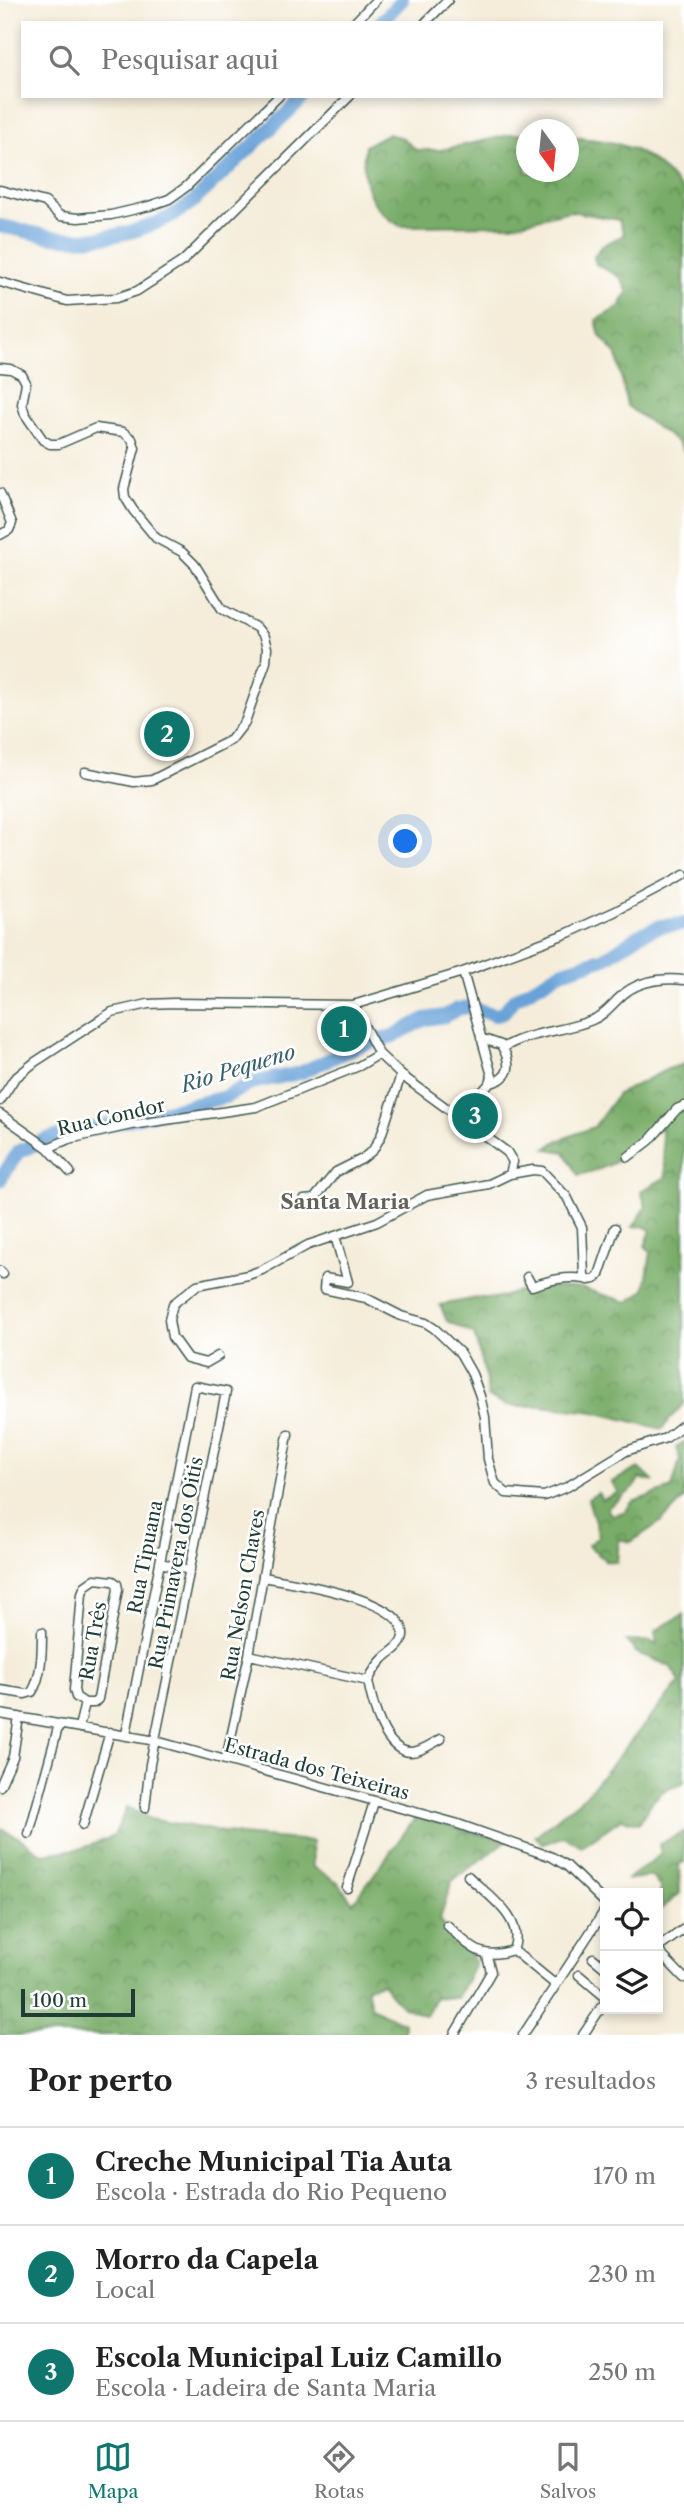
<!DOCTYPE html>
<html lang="pt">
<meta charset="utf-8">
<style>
body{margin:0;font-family:"Libre Caslon Text",serif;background:#f2f2f2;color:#222}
.controls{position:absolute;right:21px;bottom:21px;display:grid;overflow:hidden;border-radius:0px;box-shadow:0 4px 10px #0003}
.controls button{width:63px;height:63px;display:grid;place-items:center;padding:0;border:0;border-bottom:2px solid #e0e0e0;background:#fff;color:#222;font:35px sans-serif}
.compass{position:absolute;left:516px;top:119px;width:63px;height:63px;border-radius:50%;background:#fff;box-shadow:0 4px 10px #0003;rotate:165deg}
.scale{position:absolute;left:21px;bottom:18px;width:114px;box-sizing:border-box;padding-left:7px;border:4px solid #1f3d34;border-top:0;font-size:19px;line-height:24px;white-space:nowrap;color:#1f3d34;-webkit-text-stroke:5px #fff;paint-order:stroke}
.you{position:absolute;left:406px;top:842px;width:24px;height:24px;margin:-18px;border:5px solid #fff;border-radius:50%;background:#1a73e8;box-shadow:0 0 0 10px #1a73e833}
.badge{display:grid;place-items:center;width:46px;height:46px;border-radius:50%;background:#0f766e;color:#fff;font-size:23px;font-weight:700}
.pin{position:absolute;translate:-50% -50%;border:4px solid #fff;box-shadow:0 2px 7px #0006}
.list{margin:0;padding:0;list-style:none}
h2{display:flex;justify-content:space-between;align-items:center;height:91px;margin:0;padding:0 28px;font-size:30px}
h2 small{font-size:23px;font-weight:400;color:#767676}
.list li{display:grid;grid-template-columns:46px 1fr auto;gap:21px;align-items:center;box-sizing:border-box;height:98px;padding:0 28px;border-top:2px solid #e0e0e0}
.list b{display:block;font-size:26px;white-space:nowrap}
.list p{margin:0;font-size:23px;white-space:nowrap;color:#767676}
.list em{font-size:23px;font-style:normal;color:#767676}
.icon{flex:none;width:38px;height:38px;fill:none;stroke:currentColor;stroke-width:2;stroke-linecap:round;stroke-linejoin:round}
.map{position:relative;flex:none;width:684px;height:2035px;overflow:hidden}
.search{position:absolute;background:#fff;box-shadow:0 4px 10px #0003;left:21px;right:21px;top:21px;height:77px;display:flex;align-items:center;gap:18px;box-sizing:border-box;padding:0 24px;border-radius:0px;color:#767676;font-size:26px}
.sheet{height:385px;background:#fff}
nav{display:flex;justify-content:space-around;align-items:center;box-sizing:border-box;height:98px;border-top:2px solid #e0e0e0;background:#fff;font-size:19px;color:#767676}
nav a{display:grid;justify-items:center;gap:4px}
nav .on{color:#0f766e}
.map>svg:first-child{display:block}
.forest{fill:url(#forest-crowns);stroke:#4c744e;stroke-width:2}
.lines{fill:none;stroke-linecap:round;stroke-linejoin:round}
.river{stroke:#69a2d8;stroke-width:14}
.minor-casing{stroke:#3f574d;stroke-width:11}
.minor{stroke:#fff;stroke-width:8}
.labels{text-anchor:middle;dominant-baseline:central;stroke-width:5;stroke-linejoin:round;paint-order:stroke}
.street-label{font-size:19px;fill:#1f3d34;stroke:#fff}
.water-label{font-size:21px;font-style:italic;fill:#39606d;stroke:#fff}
.neighbourhood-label{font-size:21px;font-weight:bold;fill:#636158;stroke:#fff}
</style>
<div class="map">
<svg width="684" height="2035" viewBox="0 0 684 2035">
<defs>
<pattern id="forest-crowns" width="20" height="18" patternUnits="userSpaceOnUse" patternTransform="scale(1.75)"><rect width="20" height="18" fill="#78ac68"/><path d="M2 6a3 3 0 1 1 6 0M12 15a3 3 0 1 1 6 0" fill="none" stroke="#628d56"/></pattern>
</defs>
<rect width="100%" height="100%" fill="#fff"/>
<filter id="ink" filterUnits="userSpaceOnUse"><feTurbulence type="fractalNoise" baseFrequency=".0143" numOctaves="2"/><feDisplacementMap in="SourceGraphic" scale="14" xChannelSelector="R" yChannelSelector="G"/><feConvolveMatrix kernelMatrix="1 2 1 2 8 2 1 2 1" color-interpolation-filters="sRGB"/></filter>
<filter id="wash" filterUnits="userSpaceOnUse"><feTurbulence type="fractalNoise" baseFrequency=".00686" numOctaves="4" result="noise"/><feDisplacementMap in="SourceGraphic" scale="28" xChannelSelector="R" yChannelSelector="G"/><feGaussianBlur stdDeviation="1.57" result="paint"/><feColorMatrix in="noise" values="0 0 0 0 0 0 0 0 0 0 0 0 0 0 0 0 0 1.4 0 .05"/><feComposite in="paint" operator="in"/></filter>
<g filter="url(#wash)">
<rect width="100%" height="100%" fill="#f5edda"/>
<path class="forest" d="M387,134L403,138L416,150H441L514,134H526V172H568L569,137C627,142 645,147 684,192V452L677,442L627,406L617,355L600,336L596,320L619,307L628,292L620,277L596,264L594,257L601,246L624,235L619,220L570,211L512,225L400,226C369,209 360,180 365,146Z
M684,1064V1403L662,1429L594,1412L540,1406H507L488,1397L485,1374L474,1334L447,1321L440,1305L477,1298H499L530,1287L581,1288L628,1302L645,1289L651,1252L645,1246L651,1230L643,1226L633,1227L646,1207L641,1191L666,1177L661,1127C631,1152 618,1167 578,1175L565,1152L546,1149L557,1141L594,1127L618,1094L668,1069Z
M684,1441V1499L662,1521L631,1542L619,1539L617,1562L606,1561L588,1545L599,1536L588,1499L598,1493L602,1500L618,1493L612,1482L639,1468L654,1482L639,1478L634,1488L607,1508L612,1516L626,1511L632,1502L672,1488L680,1459L676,1448Z
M684,1614V1782C679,1786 675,1786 668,1788C655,1795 646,1811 639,1823L621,1819L582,1846L564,1836L543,1844L535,1836L586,1795L680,1682L670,1666L637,1653L626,1641H650L657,1645L655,1631Z
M127,1807L150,1819L240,1835L312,1841L313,1867L338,1882L353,1903L416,1817L506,1841L452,1881L440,1919L451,1937L464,1943L475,1964L457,1998L435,1997L426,2016L401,2006L382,1983L367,1987L371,2007L404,2023V2035H0V1829L15,1835L43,1854L83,1848L114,1836Z
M684,1832V1862L679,1864L680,1893L662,1909L660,1887L651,1876L626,1880L661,1854L659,1844Z"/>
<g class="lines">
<path class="river" d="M380,23L402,0
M0,226C18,229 35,234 53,237C102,244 159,230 196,199L305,96
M0,1180L18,1152L47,1139L225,1097L251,1083L300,1073L358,1046L393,1036L425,1019L445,1016L458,1009L468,1007L495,1015L503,1013L514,999L561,972L605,958L641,934L661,926L684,924"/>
</g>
</g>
<g filter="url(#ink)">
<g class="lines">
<defs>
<path id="minor" d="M354,23L376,0
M425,23L448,0
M0,190L45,202L60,216L78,218L111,215L149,206L169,199L186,187L279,96
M0,282L67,301L116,298L137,291L183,261L350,96
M0,368L11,369L22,375L26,383L22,404L25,414L43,440L50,444H59L96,428L123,432L132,439L135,448L124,489L125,497L133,510L156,538L182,552L195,565L222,609L257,628L264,637L267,648L266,662L245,722L231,740L152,780L134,782L85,772
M0,493L12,523L9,530L0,535
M353,1005L379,1054L401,1075L507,1152L513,1162L510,1174
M481,1038L501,1045C512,1063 512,1078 490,1083
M503,1048C530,1031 564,1032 592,1020C607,1014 614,1001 626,992C643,980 664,978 684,980
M0,1101L14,1079L35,1062L112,1012L148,1004L174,1003L353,1005L463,972L568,933L614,912L684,875
M0,1114L48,1148L70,1172
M460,1117L490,1083L492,1076L463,972
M48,1148L69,1139L131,1125L256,1107L359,1066L379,1054
M628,1157L649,1141L677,1109L684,1106
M304,1200L314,1199L336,1172L362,1159L373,1150L381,1136L401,1075
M335,1236L348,1282L325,1278L324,1289L366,1298L401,1316L426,1323L435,1329L460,1353L472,1374L480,1396L485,1417L488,1459L493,1477L495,1483L506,1493L544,1496L567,1487L626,1451L666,1438L684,1424
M0,1271L3,1274
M527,1277L532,1286C550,1280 566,1276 585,1279
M218,1356L206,1363L187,1358L172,1337L169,1320L173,1304L197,1285L248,1275L262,1270L308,1245L377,1222L427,1195L489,1184L510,1174L533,1170L542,1171L567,1197L582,1227L584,1276L588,1280L595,1279L599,1275L615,1228
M160,1563L190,1570
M263,1577C288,1582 416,1599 402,1640C399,1649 389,1652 383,1659C376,1666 372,1673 368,1681
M95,1579L113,1581L117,1584L118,1589L98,1699L94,1703H85L76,1697L74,1690L82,1593L85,1586Z
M249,1655L368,1681C372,1702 384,1752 411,1752C421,1752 433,1743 441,1739
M0,1690L25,1694L32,1692C42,1676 42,1650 42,1632
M0,1714L156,1741L455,1823L552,1857L567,1866L605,1903
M79,1727L85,1703
M126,1734L195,1386L226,1392L150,1764L145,1808
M226,1760L249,1655L288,1434
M0,1786L13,1757L19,1717
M83,1825L110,1732
M29,1834L59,1724
M468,1876C488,1896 526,1919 513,1950L556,1985
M347,1888L374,1802
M447,1925C471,1947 479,1961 513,1950
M658,1948L684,1929
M658,1951L684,1978
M593,1958L605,1968
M579,1975L605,1997
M454,2035L491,1972L487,1956
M523,2035L605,1910
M583,2035L605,2002"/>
</defs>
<use href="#minor" class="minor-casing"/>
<use href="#minor" class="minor"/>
</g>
</g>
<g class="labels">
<g class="street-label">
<text transform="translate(111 1117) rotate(-13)">Rua Condor</text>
<text transform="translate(145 1557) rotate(-79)">Rua Tipuana</text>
<text transform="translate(176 1563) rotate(-79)">Rua Primavera dos Oitis</text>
<text transform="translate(243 1595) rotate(-80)">Rua Nelson Chaves</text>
<text transform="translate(93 1641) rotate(-80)">Rua Três</text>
<text transform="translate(317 1769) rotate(15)">Estrada dos Teixeiras</text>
</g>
<g class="water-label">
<text transform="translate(238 1068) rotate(-17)">Rio Pequeno</text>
</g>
<g class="neighbourhood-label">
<text x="345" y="1201">Santa Maria</text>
</g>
</g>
</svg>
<div class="controls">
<button><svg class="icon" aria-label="locate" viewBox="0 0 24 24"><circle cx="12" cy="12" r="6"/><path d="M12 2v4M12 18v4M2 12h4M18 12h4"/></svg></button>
<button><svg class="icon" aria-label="layers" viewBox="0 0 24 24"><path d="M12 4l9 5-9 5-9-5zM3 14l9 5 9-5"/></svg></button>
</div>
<svg class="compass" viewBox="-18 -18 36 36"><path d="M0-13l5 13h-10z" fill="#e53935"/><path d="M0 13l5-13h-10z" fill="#767676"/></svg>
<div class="scale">100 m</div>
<div class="you"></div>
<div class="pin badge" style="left:344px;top:1029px">1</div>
<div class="pin badge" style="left:167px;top:734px">2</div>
<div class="pin badge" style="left:475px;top:1116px">3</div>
<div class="search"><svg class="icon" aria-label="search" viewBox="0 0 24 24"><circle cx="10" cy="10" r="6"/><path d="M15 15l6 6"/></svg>Pesquisar aqui</div>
</div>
<section class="sheet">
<h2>Por perto<small>3 resultados</small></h2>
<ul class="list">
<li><span class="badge">1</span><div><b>Creche Municipal Tia Auta</b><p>Escola · Estrada do Rio Pequeno</p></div><em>170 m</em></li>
<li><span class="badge">2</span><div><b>Morro da Capela</b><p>Local</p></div><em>230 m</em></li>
<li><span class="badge">3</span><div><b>Escola Municipal Luiz Camillo</b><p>Escola · Ladeira de Santa Maria</p></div><em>250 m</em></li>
</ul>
</section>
<nav>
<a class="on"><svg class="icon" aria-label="map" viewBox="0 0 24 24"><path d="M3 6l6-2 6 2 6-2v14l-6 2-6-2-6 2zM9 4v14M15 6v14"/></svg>Mapa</a>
<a><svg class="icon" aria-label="directions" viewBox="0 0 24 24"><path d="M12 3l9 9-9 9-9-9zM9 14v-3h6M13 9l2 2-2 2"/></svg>Rotas</a>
<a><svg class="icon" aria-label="saved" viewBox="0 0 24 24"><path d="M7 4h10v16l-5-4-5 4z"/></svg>Salvos</a>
</nav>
